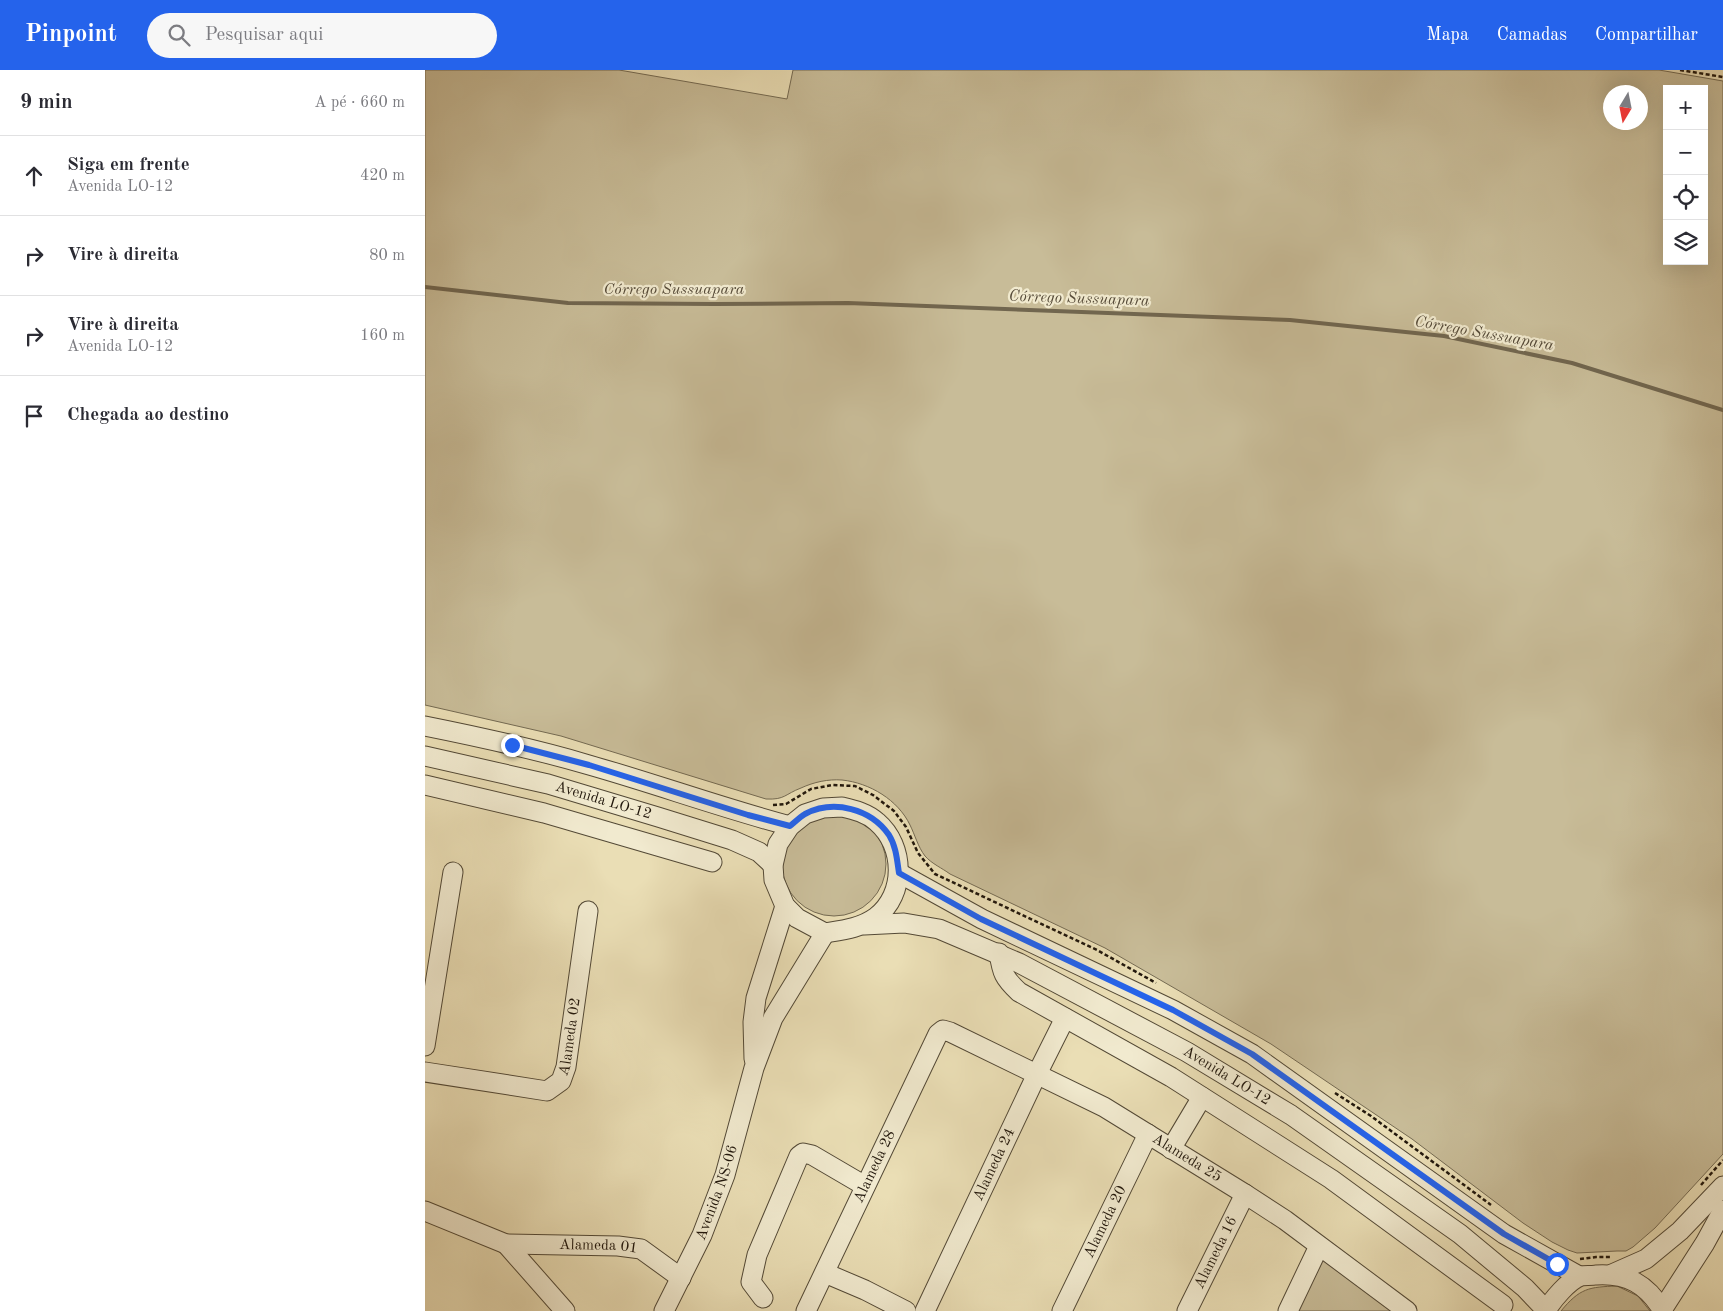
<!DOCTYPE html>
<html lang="pt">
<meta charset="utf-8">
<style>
body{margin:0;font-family:"Old Standard TT",serif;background:#f7f7f7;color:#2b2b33}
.controls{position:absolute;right:15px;top:15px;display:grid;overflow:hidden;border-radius:0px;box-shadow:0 5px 20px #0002}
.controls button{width:45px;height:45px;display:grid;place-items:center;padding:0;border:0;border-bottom:1px solid #e1e1e2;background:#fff;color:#2b2b33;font:25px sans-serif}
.compass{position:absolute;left:1178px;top:15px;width:45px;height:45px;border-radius:50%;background:#fff;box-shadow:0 5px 20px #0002;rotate:190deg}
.stop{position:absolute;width:15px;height:15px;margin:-11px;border:4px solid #2563eb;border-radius:50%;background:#fff}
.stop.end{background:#2563eb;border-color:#fff;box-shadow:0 1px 5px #0008}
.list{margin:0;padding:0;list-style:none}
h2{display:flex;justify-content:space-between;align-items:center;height:65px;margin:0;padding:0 20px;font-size:21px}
h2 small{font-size:16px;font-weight:400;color:#7c7c81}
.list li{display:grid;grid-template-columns:32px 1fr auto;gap:15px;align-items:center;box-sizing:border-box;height:80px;padding:0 20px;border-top:1px solid #e1e1e2}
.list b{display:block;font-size:19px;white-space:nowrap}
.list p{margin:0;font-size:16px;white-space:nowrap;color:#7c7c81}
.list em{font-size:16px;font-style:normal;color:#7c7c81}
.icon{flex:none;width:28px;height:28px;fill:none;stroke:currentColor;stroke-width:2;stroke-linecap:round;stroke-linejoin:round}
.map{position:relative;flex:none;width:1298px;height:1241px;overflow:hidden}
header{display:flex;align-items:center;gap:30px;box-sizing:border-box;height:70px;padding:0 25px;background:#2563eb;color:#fff}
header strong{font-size:24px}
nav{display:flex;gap:28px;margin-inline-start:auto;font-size:18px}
.search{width:350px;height:45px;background:#f7f7f7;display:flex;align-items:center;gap:12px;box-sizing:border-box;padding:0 18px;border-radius:28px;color:#7c7c81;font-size:19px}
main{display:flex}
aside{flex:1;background:#fff}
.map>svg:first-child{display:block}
.green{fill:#c8bc98;stroke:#746a52;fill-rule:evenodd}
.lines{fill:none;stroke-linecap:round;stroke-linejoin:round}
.stream{stroke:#71664f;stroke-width:4}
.minor-casing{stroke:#534936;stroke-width:21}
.path{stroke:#21170c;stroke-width:2.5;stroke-dasharray:4 2.5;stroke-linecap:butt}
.minor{stroke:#f1eacf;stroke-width:19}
.route{stroke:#2563eb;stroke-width:6}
.labels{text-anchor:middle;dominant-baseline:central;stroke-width:4.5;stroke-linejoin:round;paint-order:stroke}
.street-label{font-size:15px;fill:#21170c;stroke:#f1eacf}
.water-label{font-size:16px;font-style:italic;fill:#564b39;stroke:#f1eacf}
</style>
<header>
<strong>Pinpoint</strong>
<div class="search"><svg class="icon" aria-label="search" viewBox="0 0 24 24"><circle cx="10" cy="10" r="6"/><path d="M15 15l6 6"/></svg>Pesquisar aqui</div>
<nav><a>Mapa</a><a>Camadas</a><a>Compartilhar</a></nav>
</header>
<main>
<aside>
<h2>9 min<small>A pé · 660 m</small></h2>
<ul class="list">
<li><svg class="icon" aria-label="ahead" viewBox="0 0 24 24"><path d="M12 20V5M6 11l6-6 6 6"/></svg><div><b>Siga em frente</b><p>Avenida LO-12</p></div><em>420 m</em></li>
<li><svg class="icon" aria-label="right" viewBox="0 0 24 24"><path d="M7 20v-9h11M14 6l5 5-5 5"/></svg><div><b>Vire à direita</b></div><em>80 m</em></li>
<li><svg class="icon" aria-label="right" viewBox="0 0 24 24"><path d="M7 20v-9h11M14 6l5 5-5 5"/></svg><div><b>Vire à direita</b><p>Avenida LO-12</p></div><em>160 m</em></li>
<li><svg class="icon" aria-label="arrive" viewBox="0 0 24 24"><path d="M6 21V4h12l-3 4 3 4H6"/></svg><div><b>Chegada ao destino</b></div></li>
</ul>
</aside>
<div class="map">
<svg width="1298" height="1241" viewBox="0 0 1298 1241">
<rect width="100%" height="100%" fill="#eadeb5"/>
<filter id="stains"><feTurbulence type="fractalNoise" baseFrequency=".004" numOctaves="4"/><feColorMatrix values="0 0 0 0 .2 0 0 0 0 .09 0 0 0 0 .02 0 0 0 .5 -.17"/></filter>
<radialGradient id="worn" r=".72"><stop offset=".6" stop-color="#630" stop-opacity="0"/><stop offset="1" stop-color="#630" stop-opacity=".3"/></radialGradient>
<path class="green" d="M0,0H194L362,29L368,0H1234L1298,11V1084L1230,1158L1208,1177L1201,1181H1192L1152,1183L1143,1180L1127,1172L1098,1153L987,1069L846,974L680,878L525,804C517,798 507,794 500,786C493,777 490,765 485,755C473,730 445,713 417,710C403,709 389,712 376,718C360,724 360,730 341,729L136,666L0,635ZM1242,19H1279V191H1242ZM1186,22H1216V52H1186Z
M357 794a52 52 0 1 1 104 0a52 52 0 1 1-104 0Z
M894,1176L970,1241H863Z
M1192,1216L1213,1226L1225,1241H1136C1155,1218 1164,1217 1192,1216Z"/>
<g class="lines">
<path class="stream" d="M0,217L143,233L289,234L423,233L865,250L1019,266L1147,293L1298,340"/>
<defs>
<g id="minor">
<path d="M0,656C55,667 110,679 164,695C231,714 297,738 365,756"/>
<path id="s1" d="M0,686L123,714L233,747L307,770L334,782L348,795"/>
<path d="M0,715L119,743L287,792"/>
<path d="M417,737C430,740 442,743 452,752C480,776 481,824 451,847C436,858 418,860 400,863L372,848L360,836L349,810L348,795L353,774L365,756L380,744L398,738Z"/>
<path d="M474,803L557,849L748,940L827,984L1079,1164L1154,1206"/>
<path id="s2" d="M439,855L479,853L514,859L594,893L762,982L866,1045L1035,1164L1100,1218L1121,1240"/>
<path d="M574,883C577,903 579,908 594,922L746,1007L906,1109L1078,1235"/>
<path d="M0,976L28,802"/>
<path d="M329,989L328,952L331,928L360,836"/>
<path id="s3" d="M0,1002L122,1021L136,1011L141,997L163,841"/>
<path d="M746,1079L777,1027"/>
<path id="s4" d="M0,1141L81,1174L193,1176L216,1179L256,1208"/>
<path d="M81,1174L140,1241"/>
<path d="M400,1203L440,1220L481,1241"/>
<path d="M1187,1204L1221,1189L1255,1161L1298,1116"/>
<path d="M338,1228L326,1212L332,1185L374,1086L378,1083L387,1085L440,1116"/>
<path d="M1237,1240L1280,1173L1298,1140"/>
<path id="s5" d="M239,1241L277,1165L300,1105L329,998L348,948L400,863"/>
<path id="s6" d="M381,1241L513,964L518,960L525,962L679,1037L820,1124L860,1150L982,1241"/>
<path id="s7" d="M500,1241L612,1004L640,948"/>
<path id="s8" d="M637,1241L723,1064"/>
<path id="s9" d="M762,1241L820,1124"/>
<path d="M863,1241L894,1176"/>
<path d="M1121,1241C1127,1230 1144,1210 1156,1206C1160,1205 1166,1206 1171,1205C1202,1203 1222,1214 1238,1241"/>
</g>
</defs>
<use href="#minor" class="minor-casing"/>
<path class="path" d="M1255,0L1298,7
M348,735L361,734L386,719L407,715L430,716L448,725L469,741L481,757L493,783L510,804L672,880L731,913
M910,1023L946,1046L1066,1135
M1276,1115L1298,1090
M1155,1189L1171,1187H1186"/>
<use href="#minor" class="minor"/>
</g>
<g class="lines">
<path class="route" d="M87,675L164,695L323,745L365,756C370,752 375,747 380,744C409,729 446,739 464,765C471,776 472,790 474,803L556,849L748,940L827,984L1079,1164L1132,1194"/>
</g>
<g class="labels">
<g class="street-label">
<text stroke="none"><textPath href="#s1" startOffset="184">Avenida LO-12</textPath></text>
<text stroke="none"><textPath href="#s3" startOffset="186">Alameda 02</textPath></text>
<text stroke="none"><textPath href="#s2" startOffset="399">Avenida LO-12</textPath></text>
<text stroke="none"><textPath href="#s6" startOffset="589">Alameda 25</textPath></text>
<text stroke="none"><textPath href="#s7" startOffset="162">Alameda 24</textPath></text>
<text stroke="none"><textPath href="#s6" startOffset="160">Alameda 28</textPath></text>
<text stroke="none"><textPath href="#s5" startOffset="130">Avenida NS-06</textPath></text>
<text stroke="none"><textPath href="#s8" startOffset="99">Alameda 20</textPath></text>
<text stroke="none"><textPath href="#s4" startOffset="180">Alameda 01</textPath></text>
<text stroke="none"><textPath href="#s9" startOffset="65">Alameda 16</textPath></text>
</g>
<g class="water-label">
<text x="249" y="220">Córrego Sussuapara</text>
<text transform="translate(654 229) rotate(2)">Córrego Sussuapara</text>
<text transform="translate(1059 264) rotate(10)">Córrego Sussuapara</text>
</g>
</g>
<rect width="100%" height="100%" filter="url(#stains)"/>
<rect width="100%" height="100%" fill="url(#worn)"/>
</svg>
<div class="controls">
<button>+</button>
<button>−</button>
<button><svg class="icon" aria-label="locate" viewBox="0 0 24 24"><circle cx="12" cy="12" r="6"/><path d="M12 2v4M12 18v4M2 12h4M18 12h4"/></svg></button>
<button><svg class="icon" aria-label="layers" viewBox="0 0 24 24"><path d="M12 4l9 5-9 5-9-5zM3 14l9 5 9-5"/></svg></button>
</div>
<svg class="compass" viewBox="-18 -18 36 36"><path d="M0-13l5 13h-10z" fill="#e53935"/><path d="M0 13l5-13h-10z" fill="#7c7c81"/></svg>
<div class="stop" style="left:1132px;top:1194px"></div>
<div class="stop end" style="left:87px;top:675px"></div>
</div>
</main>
